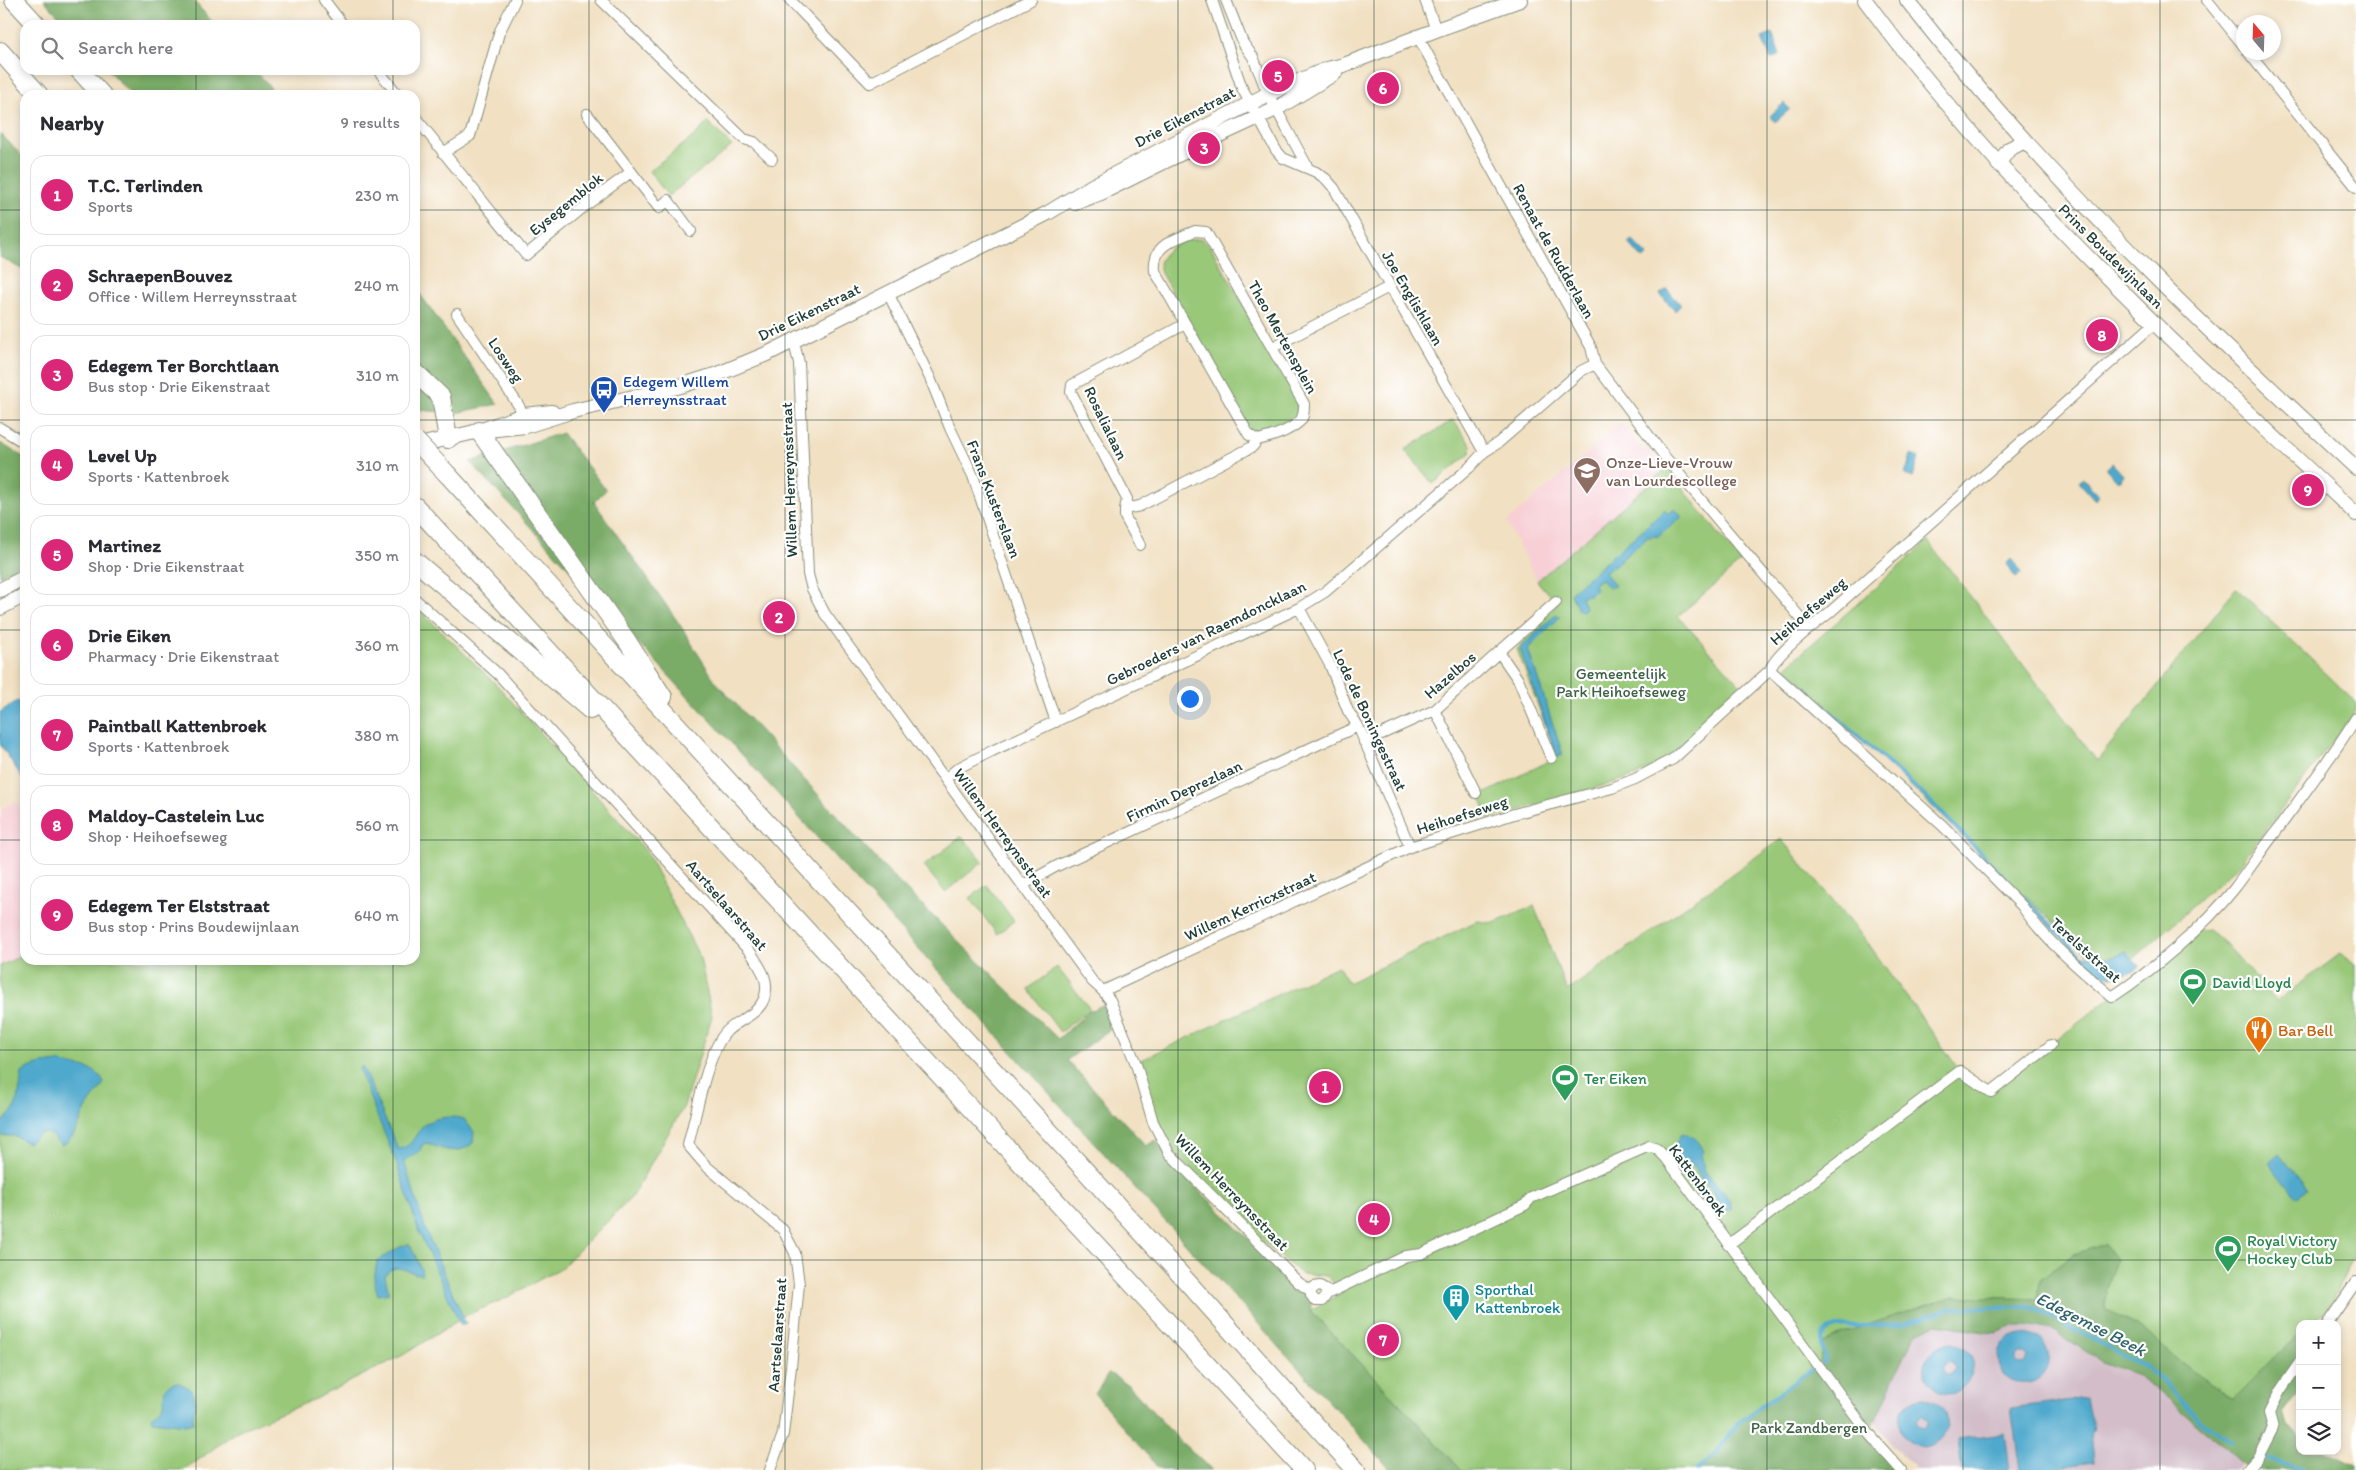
<!DOCTYPE html>
<meta charset="utf-8">
<style>
body{margin:0;font-family:Itim,sans-serif;background:#f2f2f3;color:#2b2b33}
.controls{position:absolute;right:15px;bottom:15px;display:grid;overflow:hidden;border-radius:10px;box-shadow:0 2px 8px #0003}
.controls button{width:45px;height:45px;display:grid;place-items:center;padding:0;border:0;border-bottom:1px solid #e1e1e2;background:#fff;color:#2b2b33;font:25px sans-serif}
.compass{position:absolute;left:2236px;top:15px;width:45px;height:45px;border-radius:50%;background:#fff;box-shadow:0 2px 8px #0003;rotate:341deg}
.you{position:absolute;left:1189px;top:698px;width:18px;height:18px;margin:-12px;border:4px solid #fff;border-radius:50%;background:#1a73e8;box-shadow:0 0 0 8px #1a73e833}
.badge{display:grid;place-items:center;width:32px;height:32px;border-radius:50%;background:#db2777;color:#fff;font-size:16px;font-weight:700}
.pin{position:absolute;translate:-50% -50%;border:2px solid #fff;box-shadow:0 1px 5px #0006}
.list{margin:0;padding:0;list-style:none}
h2{display:flex;justify-content:space-between;align-items:center;height:65px;margin:0;padding:0 20px;font-size:21px}
h2 small{font-size:16px;font-weight:400;color:#7c7c81}
.list li{display:grid;grid-template-columns:32px 1fr auto;gap:15px;align-items:center;box-sizing:border-box;height:80px;margin:0 10px 10px;padding:0 10px;border:1px solid #e1e1e2;border-radius:15px}
.list b{display:block;font-size:19px;white-space:nowrap}
.list p{margin:0;font-size:16px;white-space:nowrap;color:#7c7c81}
.list em{font-size:16px;font-style:normal;color:#7c7c81}
.icon{flex:none;width:28px;height:28px;fill:none;stroke:currentColor;stroke-width:2;stroke-linecap:round;stroke-linejoin:round}
.map{position:relative;flex:none;width:2356px;height:1470px;overflow:hidden}
.search{position:absolute;background:#fff;box-shadow:0 2px 8px #0003;left:20px;top:20px;width:400px;height:55px;display:flex;align-items:center;gap:12px;box-sizing:border-box;padding:0 18px;border-radius:15px;color:#7c7c81;font-size:19px}
.panel{position:absolute;background:#fff;box-shadow:0 2px 8px #0003;left:20px;top:90px;width:400px;height:875px;border-radius:15px}
.map>svg:first-child{display:block}
.built{fill:#f7cfd5}
.industrial{fill:#d2bdc8}
.green{fill:#98c878;stroke:#5c8256}
.forest{fill:#7aac68;stroke:#4c744e}
.water{fill:#4fa9cd;stroke:#377380;fill-rule:evenodd}
.lines{fill:none;stroke-linecap:round;stroke-linejoin:round}
.stream{stroke:#4fa9cd;stroke-width:4}
.street-casing{stroke:#888e7a;stroke-width:12}
.secondary-casing{stroke:#888e7a;stroke-width:16}
.highway-casing{stroke:#888e7a;stroke-width:20}
.street{stroke:#fff;stroke-width:10}
.secondary{stroke:#fff;stroke-width:14}
.highway{stroke:#fff;stroke-width:18}
.highway-bridge-casing{stroke:#888e7a;stroke-width:20;stroke-linecap:butt}
.highway-bridge{stroke:#fff;stroke-width:18}
.grid{fill:none;stroke:#1f3d34;stroke-width:1;stroke-opacity:0.55}
.labels{text-anchor:middle;dominant-baseline:central;stroke-width:4.5;stroke-linejoin:round;paint-order:stroke}
.street-label{font-size:16px;fill:#1f3d34;stroke:#fff}
.transit-label{font-size:16px;fill:#164399;stroke:#fff;text-anchor:start}
.education-label{font-size:16px;fill:#785e54;stroke:#fff;text-anchor:start}
.park-label{font-size:16px;fill:#3d6045;stroke:#fff}
.leisure-label{font-size:16px;fill:#27864d;stroke:#fff;text-anchor:start}
.food-label{font-size:16px;fill:#c56008;stroke:#fff;text-anchor:start}
.culture-label{font-size:16px;fill:#0d838f;stroke:#fff;text-anchor:start}
.water-label{font-size:18px;font-style:italic;fill:#30636a;stroke:#fff}
</style>
<div class="map">
<svg width="2356" height="1470" viewBox="0 0 2356 1470">
<rect width="100%" height="100%" fill="#fff"/>
<filter id="ink" filterUnits="userSpaceOnUse"><feTurbulence type="fractalNoise" baseFrequency=".02" numOctaves="2"/><feDisplacementMap in="SourceGraphic" scale="10" xChannelSelector="R" yChannelSelector="G"/><feConvolveMatrix kernelMatrix="1 2 1 2 8 2 1 2 1" color-interpolation-filters="sRGB"/></filter>
<filter id="wash" filterUnits="userSpaceOnUse"><feTurbulence type="fractalNoise" baseFrequency=".0096" numOctaves="4" result="noise"/><feDisplacementMap in="SourceGraphic" scale="20" xChannelSelector="R" yChannelSelector="G"/><feGaussianBlur stdDeviation="1.12" result="paint"/><feColorMatrix in="noise" values="0 0 0 0 0 0 0 0 0 0 0 0 0 0 0 0 0 1.4 0 .05"/><feComposite in="paint" operator="in"/></filter>
<g filter="url(#wash)">
<rect width="100%" height="100%" fill="#f1e0c1"/>
<path class="built" d="M1621,423L1643,450L1648,446L1667,468L1537,581L1507,522Z
M15,801L25,817V954L0,966V810Z"/>
<path class="industrial" d="M1936,1324L1997,1333L2013,1326H2032L2055,1331L2102,1362L2138,1375L2155,1387L2243,1464L2237,1470H1918L1892,1446L1874,1420L1915,1334Z"/>
<path class="green" d="M708,122L732,146L668,196L649,171L693,137Z
M1201,239L1210,246L1295,396L1298,408L1296,418C1288,425 1266,439 1255,434C1252,432 1249,428 1247,425L1161,273L1159,263C1166,246 1184,240 1201,239Z
M1453,420L1471,445L1470,453L1433,484L1405,450Z
M1667,468L1741,562L1678,616L1742,687L1670,756L1636,776L1489,819L1480,796L1557,757L1517,649L1557,604L1537,581Z
M1928,541L2097,761L2236,588L2356,702V711L2239,865L2112,978L1786,667Z
M415,606L496,684L646,851L700,958L712,1016L684,1106L631,1198L561,1268L506,1298L467,1315L403,1355L311,1401L237,1431L185,1470H0V966L25,954V960H415Z
M962,836L983,862L945,892L924,866Z
M1781,839L1865,939L1960,1071L1991,1092L2193,932L2208,930L2224,942L2277,1001L2340,954L2356,963V1252L2333,1299L2312,1324H2300V1337L2235,1410L2146,1341L1955,1296L1819,1366L1901,1470H1462L1310,1310L1343,1293L1327,1276L1301,1274L1255,1235L1172,1151L1159,1128L1139,1061L1338,966L1348,983L1477,921L1494,923L1534,906L1567,991Z
M987,885L1014,921L997,934L970,898Z
M1057,967L1090,1009L1060,1032L1028,989Z"/>
<path class="forest" d="M44,0H193L215,25H67Z
M108,70H255L277,95H131Z
M0,133L25,159V271L0,257Z
M415,287L498,404L456,413L418,410L415,407Z
M562,433L606,490L594,502L680,625L715,681L890,874L1058,1039L1089,1011L1103,1005L1116,1025L1067,1060L1146,1146L1156,1140L1166,1156L1194,1185L1312,1301L1310,1310L1462,1470H1391L726,737L470,462Z
M0,443L25,458V562L0,576Z
M2105,1244L2116,1260L2106,1288L2105,1309L2140,1328L2202,1379L2233,1400L2300,1332V1390L2283,1412L2287,1426L2300,1435V1451H2325L2356,1466V1470H2258L2243,1464L2155,1387L2138,1375L2102,1362L2055,1331L2032,1326H2013L1997,1333L1936,1324L1915,1334L1869,1434L1901,1470H1697L1715,1455L1738,1423L1819,1366L1824,1341L1870,1324L1955,1296L2038,1299L2040,1280L2072,1255Z
M1109,1373L1128,1385L1181,1442L1212,1470H1160L1095,1394Z"/>
<path class="water" d="M1772,34L1780,55L1771,59L1762,38Z
M1784,103L1790,109L1775,122L1770,116Z
M1632,239L1648,255L1643,259L1628,242Z
M1667,289L1681,305L1675,311L1660,294Z
M1911,455L1919,458L1913,478L1905,475Z
M2112,463L2123,475L2121,480H2117L2106,469Z
M2083,478L2099,496L2095,500L2079,482Z
M1675,509L1682,517L1659,536L1648,537L1605,573L1615,585L1608,588L1601,579L1594,584L1596,589L1589,595L1581,596L1585,608L1582,611L1579,610L1570,593L1665,510L1668,514Z
M2011,559L2022,573L2016,578L2006,564Z
M1556,614L1560,617L1528,649L1563,755L1557,757L1520,649Z
M17,701L25,704V782L0,744V712Z
M2126,952L2139,966C2130,976 2110,978 2097,972C2090,969 2085,961 2080,955C2101,959 2107,960 2126,952Z
M60,1062C76,1068 95,1064 104,1083C99,1093 91,1099 86,1109C79,1122 76,1139 62,1145C57,1143 56,1140 53,1137C43,1127 36,1138 28,1143L15,1136H0L1,1122C19,1111 19,1093 22,1073C31,1064 48,1063 60,1062Z
M362,1066L398,1149C411,1147 413,1139 420,1129C429,1117 451,1115 464,1119L474,1132L473,1143C457,1156 444,1150 427,1143L423,1144L419,1152L404,1161L426,1231L466,1324L461,1326L419,1232L396,1162L363,1081L359,1068Z
M1687,1134C1696,1138 1700,1142 1704,1152L1701,1155C1703,1160 1703,1167 1705,1171C1715,1186 1727,1190 1732,1209L1728,1211L1719,1205L1711,1188L1700,1178L1695,1167L1680,1158L1675,1146L1680,1135Z
M2279,1153L2307,1189L2296,1197L2269,1162Z
M409,1244C412,1247 422,1270 422,1274C409,1275 395,1259 385,1276L389,1293L378,1295L374,1281L377,1261C389,1255 396,1247 409,1244Z
M2022,1334C2061,1335 2054,1388 2019,1383C2011,1381 2004,1377 2001,1370C1991,1353 2005,1336 2022,1334ZM2019,1353H2024L2028,1356L2026,1363L2021,1364L2017,1362V1357Z
M1951,1343C1999,1353 1959,1416 1930,1384C1914,1365 1932,1346 1951,1343ZM1951,1362L1955,1368L1953,1373L1948,1374L1944,1371V1367L1946,1363Z
M177,1382C202,1392 194,1400 193,1423L185,1425L152,1421L151,1417C155,1413 161,1410 163,1404C166,1391 160,1387 177,1382Z
M1922,1398C1955,1399 1956,1442 1923,1447C1892,1443 1891,1403 1922,1398ZM1922,1416L1929,1422L1924,1428L1920,1427L1917,1424L1918,1419Z
M2086,1398L2093,1431L2091,1432L2094,1462L2035,1470H2020L2011,1408Z
M2004,1433L2009,1470H1962L1958,1439Z"/>
<g class="lines">
<path class="stream" d="M1792,677L1928,799L2080,955
M1823,1363L1825,1357C1820,1340 1816,1333 1837,1327L1903,1324L1949,1309L2030,1306L2145,1367L2163,1381L2201,1421L2232,1442
M2267,1459L2303,1470
M1697,1470L1715,1455L1738,1423L1812,1369"/>
</g>
</g>
<g filter="url(#ink)">
<g class="lines">
<defs>
<path id="street" d="M324,0L343,25
M601,0L744,139L754,142L772,159
M790,0L870,83L1031,0
M1212,0L1242,88L1276,150L1283,158L1316,172L1326,179L1334,188L1484,452
M1226,0L1243,43L1253,57L1268,94L1307,166
M1425,0L1436,30
M2207,0L2244,46
M1418,37L1591,347L1595,364L1665,457L1809,628
M2248,52L2356,187
M378,70L398,95
M587,114L659,208L668,200L691,231
M415,117L526,255L585,206L631,172
M443,153L470,136L499,33L515,0
M1195,231L1206,232L1304,404C1304,410 1304,418 1299,422C1289,431 1271,437 1258,440L1249,435L1155,271C1152,244 1174,240 1195,231Z
M888,293L930,378L950,428L973,476L1056,722
M457,314L519,406L525,420
M1185,324L1072,385L1071,392L1127,499L1125,509L1140,506L1252,447L1258,440
M793,339L799,363L808,574L812,589L825,614L1092,981L1103,991L1110,1000L1136,1064L1153,1122L1169,1153L1299,1283L1311,1291
M1273,347L1389,287
M0,428L25,443
M1125,509V517L1140,545
M415,599L498,674L751,953C760,967 771,981 764,999C757,1016 737,1020 726,1032C707,1053 696,1116 688,1145L706,1166L783,1230L795,1253L799,1284L791,1367L783,1434L770,1470
M1299,608L1330,665L1348,711L1358,726L1410,847
M1499,652L1556,602
M1770,670L1943,826L2022,906C2045,941 2080,969 2112,997C2153,970 2204,927 2234,889C2248,871 2261,851 2275,833C2303,795 2331,758 2356,718
M1435,710L1476,793
M1364,742L1435,710L1499,652L1519,681L1551,758
M945,779L958,768L992,751L1299,608L1325,592L1469,468L1484,452L1498,443L1581,371L1595,364
M1023,885L1057,866L1358,726
M1103,991L1410,847L1514,814L1612,788L1635,779L1673,759L1770,670C1775,654 1815,624 1829,613L2154,324
M1728,1245L1960,1071L1991,1092L2051,1045
M1311,1291V1295L1315,1301H1322L1327,1294L1406,1256L1421,1254L1525,1205L1531,1198L1649,1146L1657,1149L1666,1158L1869,1434L1901,1470
M1311,1291L1314,1287L1320,1286L1325,1289L1327,1294
M2327,1324L2356,1282
M2246,1470L2258,1457L2273,1428L2269,1413L2280,1391L2300,1362"/>
<path id="secondary" d="M1865,0C2006,192 2183,351 2356,514
M1907,0C1984,100 2070,192 2159,281C2223,345 2290,406 2356,468
M1998,164L2009,149L2025,141
M1075,203L1101,193L1198,145L1276,109L1335,73
M479,431L526,426L573,411L677,387L718,374L769,353L1048,213L1092,186L1268,94L1327,69L1344,65L1436,30L1520,0
M415,446L479,431L523,415L552,412
M0,590L25,577
M0,608L25,595"/>
<path id="highway" d="M14,0L37,25
M0,51L39,95
M79,70L102,95
M415,372L441,397L448,439
M479,431L627,641L663,697
M448,475L1190,1285L1356,1470
M415,506L1304,1470
M415,561L590,710"/>
</defs>
<use href="#street" class="street-casing"/>
<use href="#secondary" class="secondary-casing"/>
<use href="#highway" class="highway-casing"/>
<use href="#street" class="street"/>
<use href="#secondary" class="secondary"/>
<use href="#highway" class="highway"/>
<defs>
<path id="highway-bridge" d="M415,440L448,475"/>
</defs>
<use href="#highway-bridge" class="highway-bridge-casing"/>
<use href="#highway-bridge" class="highway-bridge"/>
</g>
</g>
<path class="grid" d="M196,0V25M393,0V25M589,0V1470M785,0V1470M982,0V1470M1178,0V1470M1374,0V1470M1571,0V1470M1767,0V1470M1963,0V1470M2160,0V1470M196,70V95M393,70V95M0,210H25M415,210H2356M0,420H25M415,420H2356M0,630H25M415,630H2356M0,840H25M415,840H2356M196,960V1470M393,960V1470M0,1050H2356M0,1260H2356"/>
<defs>
<symbol id="bus-pin" viewBox="-11 -11 22 30"><path d="M0 17L-7.5 6A9.5 9.5 0 1 1 7.5 6Z" fill="#1a4fb4" stroke="#fff"/><path d="M-5-6H5V4H4V6H2V4H-2V6H-4V4H-5ZM-3.5-4V0h7V-4ZM-3.5 1.2v1.5H-2V1.2ZM2 1.2v1.5H3.5V1.2Z" fill="#fff"/></symbol>
<symbol id="school-pin" viewBox="-11 -11 22 30"><path d="M0 17L-7.5 6A9.5 9.5 0 1 1 7.5 6Z" fill="#8d6e63" stroke="#fff"/><path d="M0-5L7-2L0 1L-7-2ZM-4 1L0 2.5L4 1V4Q0 6-4 4Z" fill="#fff"/></symbol>
<symbol id="stadium-pin" viewBox="-11 -11 22 30"><path d="M0 17L-7.5 6A9.5 9.5 0 1 1 7.5 6Z" fill="#2e9e5b" stroke="#fff"/><path d="M0-5a6.5 5 0 1 0 0 10a6.5 5 0 1 0 0-10ZM-3.5-1.8h7v3.6h-7Z" fill="#fff"/></symbol>
<symbol id="restaurant-pin" viewBox="-11 -11 22 30"><path d="M0 17L-7.5 6A9.5 9.5 0 1 1 7.5 6Z" fill="#e8710a" stroke="#fff"/><path d="M-5-6h1v4h1v-4h1v4h1v-4h1v5L-1.5 .5V6h-2V.5L-5-1ZM5-6V6H3V1.5H1.5Q1.5-4 5-6Z" fill="#fff"/></symbol>
<symbol id="building-pin" viewBox="-11 -11 22 30"><path d="M0 17L-7.5 6A9.5 9.5 0 1 1 7.5 6Z" fill="#0f9aa8" stroke="#fff"/><path d="M-4-6H4V6H1V3H-1V6H-4ZM-2.5-4.3h1.7v1.8h-1.7ZM.8-4.3h1.7v1.8H.8ZM-2.5-1h1.7V.8h-1.7ZM.8-1h1.7V.8H.8Z" fill="#fff"/></symbol>
</defs>
<g fill-rule="evenodd">
<use href="#bus-pin" x="588" y="374" width="32" height="43"/>
<use href="#school-pin" x="1571" y="455" width="32" height="43"/>
<use href="#stadium-pin" x="2177" y="966" width="32" height="43"/>
<use href="#restaurant-pin" x="2243" y="1014" width="32" height="43"/>
<use href="#stadium-pin" x="1549" y="1062" width="32" height="43"/>
<use href="#stadium-pin" x="2212" y="1233" width="32" height="43"/>
<use href="#building-pin" x="1440" y="1282" width="32" height="43"/>
</g>
<g class="labels">
<g class="street-label">
<text transform="translate(1185 117) rotate(-28)">Drie Eikenstraat</text>
<text transform="translate(566 204) rotate(-39)">Eysegemblok</text>
<text transform="translate(1554 251) rotate(61)">Renaat de Rudderlaan</text>
<text transform="translate(2111 256) rotate(45)">Prins Boudewijnlaan</text>
<text transform="translate(1413 298) rotate(60)">Joe Englishlaan</text>
<text transform="translate(809 312) rotate(-26)">Drie Eikenstraat</text>
<text transform="translate(1283 337) rotate(61)">Theo Mertensplein</text>
<text transform="translate(506 360) rotate(56)">Losweg</text>
<text transform="translate(1106 423) rotate(64)">Rosalialaan</text>
<text transform="translate(789 480) rotate(-92)">Willem Herreynsstraat</text>
<text transform="translate(994 499) rotate(69)">Frans Kusterslaan</text>
<text transform="translate(1808 611) rotate(-41)">Heihoefseweg</text>
<text transform="translate(1206 633) rotate(-26)">Gebroeders van Raemdoncklaan</text>
<text transform="translate(1450 675) rotate(-41)">Hazelbos</text>
<text transform="translate(1370 720) rotate(65)">Lode de Boningestraat</text>
<text transform="translate(1184 791) rotate(-25)">Firmin Deprezlaan</text>
<text transform="translate(1462 815) rotate(-18)">Heihoefseweg</text>
<text transform="translate(1003 833) rotate(54)">Willem Herreynsstraat</text>
<text transform="translate(727 905) rotate(49)">Aartselaarstraat</text>
<text transform="translate(1250 906) rotate(-25)">Willem Kerricxstraat</text>
<text transform="translate(2086 950) rotate(42)">Terelststraat</text>
<text transform="translate(1698 1180) rotate(53)">Kattenbroek</text>
<text transform="translate(1232 1192) rotate(46)">Willem Herreynsstraat</text>
<text transform="translate(777 1335) rotate(-86)">Aartselaarstraat</text>
</g>
<g class="transit-label">
<text x="623" y="381">Edegem Willem<tspan x="623" dy="18">Herreynsstraat</tspan></text>
</g>
<g class="education-label">
<text x="1606" y="462">Onze-Lieve-Vrouw<tspan x="1606" dy="18">van Lourdescollege</tspan></text>
</g>
<g class="park-label">
<text x="1621" y="673">Gemeentelijk<tspan x="1621" dy="18">Park Heihoefseweg</tspan></text>
<text x="1809" y="1427">Park Zandbergen</text>
</g>
<g class="leisure-label">
<text x="2212" y="982">David Lloyd</text>
<text x="1584" y="1078">Ter Eiken</text>
<text x="2247" y="1240">Royal Victory<tspan x="2247" dy="18">Hockey Club</tspan></text>
</g>
<g class="food-label">
<text x="2278" y="1030">Bar Bell</text>
</g>
<g class="culture-label">
<text x="1475" y="1289">Sporthal<tspan x="1475" dy="18">Kattenbroek</tspan></text>
</g>
<g class="water-label">
<text transform="translate(2091 1324) rotate(27)">Edegemse Beek</text>
</g>
</g>
</svg>
<div class="controls">
<button>+</button>
<button>−</button>
<button><svg class="icon" aria-label="layers" viewBox="0 0 24 24"><path d="M12 4l9 5-9 5-9-5zM3 14l9 5 9-5"/></svg></button>
</div>
<svg class="compass" viewBox="-18 -18 36 36"><path d="M0-13l5 13h-10z" fill="#e53935"/><path d="M0 13l5-13h-10z" fill="#7c7c81"/></svg>
<div class="you"></div>
<div class="pin badge" style="left:1325px;top:1087px">1</div>
<div class="pin badge" style="left:779px;top:617px">2</div>
<div class="pin badge" style="left:1204px;top:148px">3</div>
<div class="pin badge" style="left:1374px;top:1219px">4</div>
<div class="pin badge" style="left:1278px;top:76px">5</div>
<div class="pin badge" style="left:1383px;top:88px">6</div>
<div class="pin badge" style="left:1383px;top:1340px">7</div>
<div class="pin badge" style="left:2102px;top:335px">8</div>
<div class="pin badge" style="left:2308px;top:490px">9</div>
<div class="search"><svg class="icon" aria-label="search" viewBox="0 0 24 24"><circle cx="10" cy="10" r="6"/><path d="M15 15l6 6"/></svg>Search here</div>
<section class="panel">
<h2>Nearby<small>9 results</small></h2>
<ul class="list">
<li><span class="badge">1</span><div><b>T.C. Terlinden</b><p>Sports</p></div><em>230 m</em></li>
<li><span class="badge">2</span><div><b>SchraepenBouvez</b><p>Office · Willem Herreynsstraat</p></div><em>240 m</em></li>
<li><span class="badge">3</span><div><b>Edegem Ter Borchtlaan</b><p>Bus stop · Drie Eikenstraat</p></div><em>310 m</em></li>
<li><span class="badge">4</span><div><b>Level Up</b><p>Sports · Kattenbroek</p></div><em>310 m</em></li>
<li><span class="badge">5</span><div><b>Martinez</b><p>Shop · Drie Eikenstraat</p></div><em>350 m</em></li>
<li><span class="badge">6</span><div><b>Drie Eiken</b><p>Pharmacy · Drie Eikenstraat</p></div><em>360 m</em></li>
<li><span class="badge">7</span><div><b>Paintball Kattenbroek</b><p>Sports · Kattenbroek</p></div><em>380 m</em></li>
<li><span class="badge">8</span><div><b>Maldoy-Castelein Luc</b><p>Shop · Heihoefseweg</p></div><em>560 m</em></li>
<li><span class="badge">9</span><div><b>Edegem Ter Elststraat</b><p>Bus stop · Prins Boudewijnlaan</p></div><em>640 m</em></li>
</ul>
</section>
</div>
